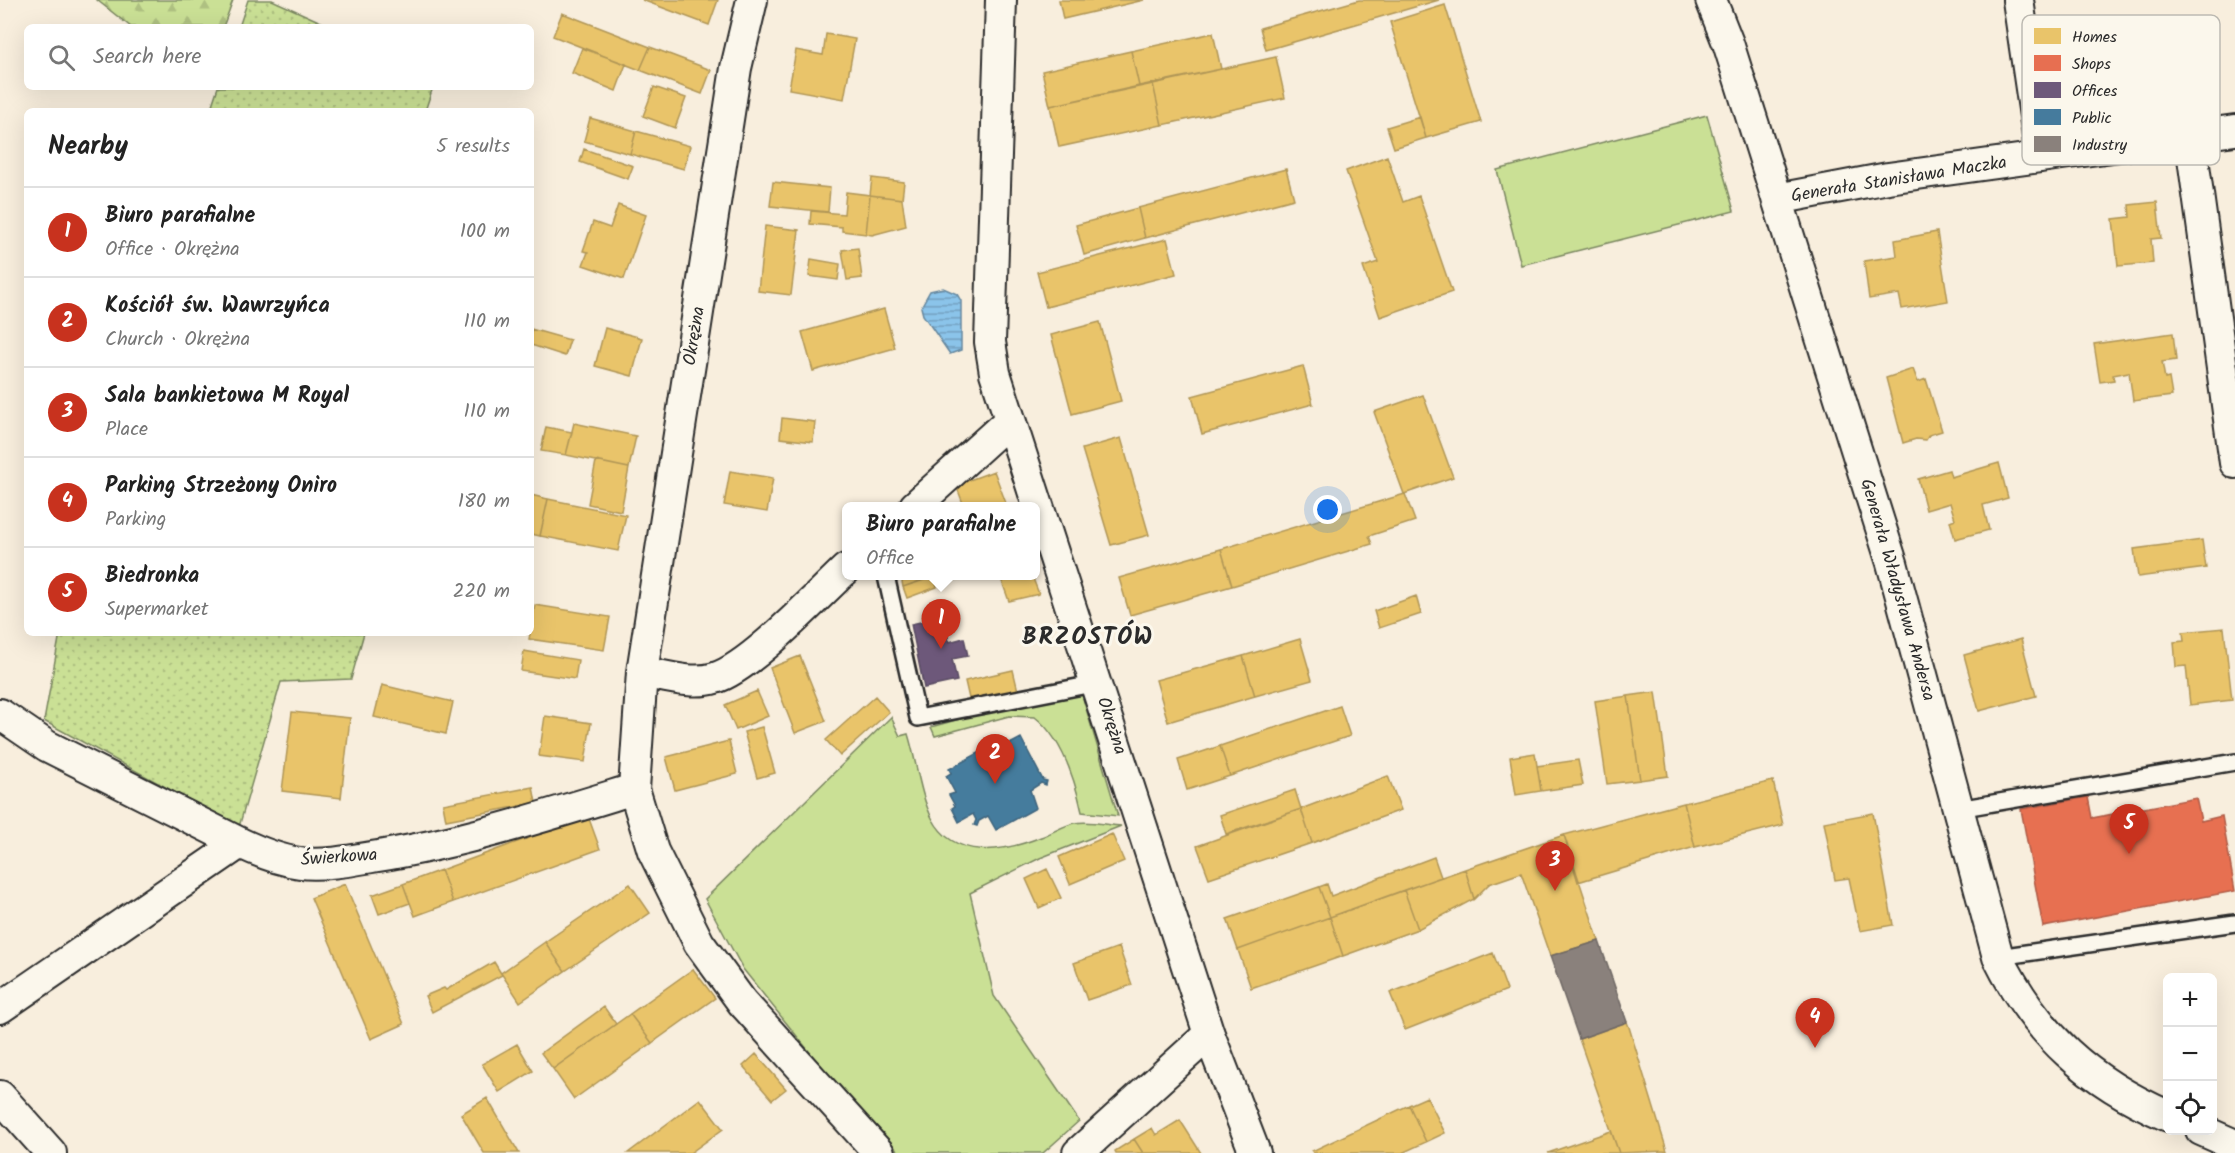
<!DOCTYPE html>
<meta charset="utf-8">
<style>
body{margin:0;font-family:Kalam,sans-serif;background:#f2f2f2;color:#222}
.controls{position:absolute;right:18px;bottom:18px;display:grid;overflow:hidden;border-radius:9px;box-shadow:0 6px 24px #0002}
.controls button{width:54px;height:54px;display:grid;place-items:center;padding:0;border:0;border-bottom:2px solid #e0e0e0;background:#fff;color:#222;font:30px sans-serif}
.you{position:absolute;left:1328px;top:510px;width:21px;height:21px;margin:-15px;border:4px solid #fff;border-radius:50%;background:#1a73e8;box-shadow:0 0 0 9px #1a73e833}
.badge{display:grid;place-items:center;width:39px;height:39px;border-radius:50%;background:#c8321e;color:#fff;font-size:20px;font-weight:700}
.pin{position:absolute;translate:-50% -50px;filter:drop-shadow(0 2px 3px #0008)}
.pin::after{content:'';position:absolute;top:32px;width:21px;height:18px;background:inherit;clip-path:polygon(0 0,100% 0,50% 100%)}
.popup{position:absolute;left:842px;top:502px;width:198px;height:78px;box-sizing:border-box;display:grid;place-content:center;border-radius:9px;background:#fff;filter:drop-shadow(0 2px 4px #0005);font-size:20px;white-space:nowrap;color:#767676}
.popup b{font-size:22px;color:#222}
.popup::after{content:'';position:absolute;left:50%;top:100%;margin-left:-12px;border:12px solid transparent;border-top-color:#fff}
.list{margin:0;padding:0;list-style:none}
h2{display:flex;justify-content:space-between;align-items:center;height:78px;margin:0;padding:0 24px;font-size:26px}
h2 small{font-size:20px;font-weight:400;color:#767676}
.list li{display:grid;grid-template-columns:39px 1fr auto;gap:18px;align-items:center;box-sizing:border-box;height:90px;padding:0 24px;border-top:2px solid #e0e0e0}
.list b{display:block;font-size:22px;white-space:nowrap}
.list p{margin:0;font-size:20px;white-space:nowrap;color:#767676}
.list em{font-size:20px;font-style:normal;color:#767676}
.icon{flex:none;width:33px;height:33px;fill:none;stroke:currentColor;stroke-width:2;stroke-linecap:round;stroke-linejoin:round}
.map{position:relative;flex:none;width:2235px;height:1153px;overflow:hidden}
.search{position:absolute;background:#fff;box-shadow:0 6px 24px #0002;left:24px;top:24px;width:510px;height:66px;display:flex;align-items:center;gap:15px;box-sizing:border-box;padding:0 21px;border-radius:9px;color:#767676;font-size:22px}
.panel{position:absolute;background:#fff;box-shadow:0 6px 24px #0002;left:24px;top:108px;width:510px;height:528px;border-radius:9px}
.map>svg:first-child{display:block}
.green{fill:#cae095;stroke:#7a8660;stroke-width:1.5}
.forest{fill:url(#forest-firs);stroke:#7a8660;stroke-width:1.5}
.garden{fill:url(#garden-dots);stroke:#7a8660;stroke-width:1.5}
.water{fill:url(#water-rules);stroke:#65879e;stroke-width:1.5}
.homes{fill:#e9c46a;stroke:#b09657;stroke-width:1.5}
.shops{fill:#e76f51;stroke:#af5b46;stroke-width:1.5}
.offices{fill:#6d597a;stroke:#594b62;stroke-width:1.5}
.public{fill:#457b9d;stroke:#3d637b;stroke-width:1.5}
.industry{fill:#8a817c;stroke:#6e6764;stroke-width:1.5}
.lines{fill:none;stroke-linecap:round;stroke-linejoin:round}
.service-casing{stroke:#2b2b2b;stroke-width:20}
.minor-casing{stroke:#2b2b2b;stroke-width:34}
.service{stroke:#fbf7ec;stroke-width:15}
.minor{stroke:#fbf7ec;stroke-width:30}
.labels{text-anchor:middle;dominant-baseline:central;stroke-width:6;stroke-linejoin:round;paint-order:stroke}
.street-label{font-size:18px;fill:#2b2b2b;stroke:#fbf7ec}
.district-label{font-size:24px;font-weight:bold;letter-spacing:1.5px;fill:#2b2b2b;stroke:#fbf7ec}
.key{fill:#fbf7ec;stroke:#bdbab2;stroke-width:1.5}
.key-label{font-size:16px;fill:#2b2b2b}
</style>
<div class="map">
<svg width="2235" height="1153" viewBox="0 0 2235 1153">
<defs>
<pattern id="forest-firs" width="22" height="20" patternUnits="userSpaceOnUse" patternTransform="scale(1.5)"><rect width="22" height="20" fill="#cae095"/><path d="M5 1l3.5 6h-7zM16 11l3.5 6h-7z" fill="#aec081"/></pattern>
<pattern id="garden-dots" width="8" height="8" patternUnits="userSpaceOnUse" patternTransform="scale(1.5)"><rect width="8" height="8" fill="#cae095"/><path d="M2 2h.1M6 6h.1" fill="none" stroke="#aec081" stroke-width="1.8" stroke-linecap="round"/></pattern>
<pattern id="water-rules" width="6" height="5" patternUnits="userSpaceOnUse" patternTransform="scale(1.5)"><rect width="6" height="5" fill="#8bc4ea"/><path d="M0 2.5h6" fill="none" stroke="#729fbe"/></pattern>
</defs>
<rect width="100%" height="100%" fill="#f8eedd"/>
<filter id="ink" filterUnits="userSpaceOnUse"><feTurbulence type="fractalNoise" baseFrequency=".0167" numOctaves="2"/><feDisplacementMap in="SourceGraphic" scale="12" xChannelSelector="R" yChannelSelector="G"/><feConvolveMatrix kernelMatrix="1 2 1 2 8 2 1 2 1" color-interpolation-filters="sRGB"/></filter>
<g filter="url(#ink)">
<path class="green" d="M1707,115L1734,211L1521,265L1497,170Z
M1082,695L1118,816L1082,812C1075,780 1062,738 1035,717L1009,716L935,736L931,727L992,710Z
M891,717L900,736L908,734C916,759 920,795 932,818C954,861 1004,852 1041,837C1052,833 1064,825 1075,823C1089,820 1107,825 1121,826L1040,858L970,893L994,996L1079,1121L1043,1153H900L816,1060L743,969L705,899Z"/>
<path class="forest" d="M97,0H233L223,27H131Z"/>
<path class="garden" d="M248,0H272L332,27H239Z
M218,87H433L425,111H210Z
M60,633H364L351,679L281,682L239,827L44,721Z"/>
<path class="water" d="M943,288L957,294L961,301V350L950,354L923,315L921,307L930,291Z"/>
<path class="homes" d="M642,0H718L709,25Z
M1059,0H1144L1063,19Z
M1359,0H1439L1266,50L1260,28Z
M1445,5L1481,122L1426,138L1390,22Z
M562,13L650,47L640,70L553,36Z
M1213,33L1221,69L1139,86L1131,51Z
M826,34L855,39L844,99L789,89L796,50L823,55Z
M650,47L711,70L702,94L640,70Z
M582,48L626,64L616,91L572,73Z
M1131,51L1139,86L1050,106L1042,71Z
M1276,57L1285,98L1162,125L1153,84Z
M1153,84L1162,125L1059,147L1050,106Z
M654,87L686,98L675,128L643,116Z
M1420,117L1426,138L1394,148L1387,127Z
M590,118L636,131L630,154L584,141Z
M636,131L690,146L684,169L630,154Z
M584,149L633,166L628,179L580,162Z
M1387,156L1403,202L1419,196L1452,292L1380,317L1363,267L1378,262L1346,171Z
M1286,169L1294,199L1145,238L1138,208Z
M872,178L904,182L902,199L870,195Z
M773,182L830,188L828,212L770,206Z
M846,192L870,195L866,234L842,231V227L810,224L811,211L844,214Z
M870,195L902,199L906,226L872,235L866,234Z
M2157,202L2161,238L2151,239L2153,263L2118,266L2113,219L2130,217L2129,205Z
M618,205L646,215L624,279L583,265L588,252L583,251L593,222L610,228Z
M1138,208L1145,238L1084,255L1076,225Z
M765,226L799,230L791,295L758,291Z
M1937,232L1948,301L1902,309L1899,294L1869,299L1864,261L1897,256L1895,240Z
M1167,239L1176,274L1046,307L1037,272Z
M858,248L862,278L847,280L842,250Z
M811,259L840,264L838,280L809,276Z
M884,309L895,348L813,371L802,332Z
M1100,322L1121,401L1072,414L1051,335Z
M605,328L642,338L632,376L595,366Z
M531,329L570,340L565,356L531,345Z
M2173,333L2176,360L2162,362L2165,379L2169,378L2172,396L2133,401L2129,372L2113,375L2114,380L2100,382L2094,344Z
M1303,366L1313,404L1202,434L1192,396Z
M1913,369L1918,382L1926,379L1942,431L1929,435L1926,440L1916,439L1903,443L1886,378Z
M1423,395L1453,477L1404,494L1374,412Z
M782,418L815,422L813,442L780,438Z
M574,423L636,436L629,468L566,455Z
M546,427L572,432L566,455L541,451Z
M1121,438L1149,535L1111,545L1082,449Z
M596,461L629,468L621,511L588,504Z
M1999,463L2008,498L1983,505L1989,530L1955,539L1950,521L1955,519L1950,503L1926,510L1918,479L1949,470L1951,477Z
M730,471L773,478L767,512L724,505Z
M994,471L1007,506H964L956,485Z
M1405,494L1415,521L1369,536L1372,544L1232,586L1221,549Z
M531,495L548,499L540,536L531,534Z
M548,499L626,515L618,551L540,536Z
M2202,540L2206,568L2138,577L2134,549Z
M1221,549L1232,586L1130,615L1119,578Z
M901,576H936L903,587Z
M934,576L937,587L907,598L903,587Z
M1000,576H1032L1039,594L1009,601Z
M1416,596L1421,614L1379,628L1374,611Z
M535,605L610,617L604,650L529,639Z
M2224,628L2232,700L2190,705L2186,666L2176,667L2174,642L2184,641L2183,632Z
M1300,639L1312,680L1255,696L1243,656Z
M2021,639L2036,696L1979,711L1964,655Z
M524,651L578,660L575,679L521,671Z
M800,656L826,721L795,733L770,668Z
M1243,656L1255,696L1168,722L1156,680Z
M1013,670L1018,691L970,703L965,681Z
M382,685L453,702L446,734L374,717Z
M757,691L768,716L736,730L725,705Z
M1656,692L1668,776L1640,780L1628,696Z
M875,696L889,712L840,756L826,740Z
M1628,696L1640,780L1607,784L1595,701Z
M1340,706L1350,736L1230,776L1220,746Z
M292,712L350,718L341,798L282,791Z
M545,716L591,723L585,762L539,756Z
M762,727L775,773L757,778L744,732Z
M729,741L737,774L675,790L666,757Z
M1220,746L1230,776L1187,790L1178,760Z
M1535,753L1541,791L1516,795L1510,757Z
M1578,760L1583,785L1541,791L1537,766Z
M1388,776L1401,810L1312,843L1301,809Z
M1773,781L1783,825L1695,847L1684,803Z
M533,787L536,803L446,820L443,804Z
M1295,790L1301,809L1226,834L1220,815Z
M1684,803L1695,847L1578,882L1564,835Z
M1301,809L1312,843L1209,878L1197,846Z
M1873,813L1893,925L1860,931L1849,878L1835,880L1824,822Z
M588,816L600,849L453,902L441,870Z
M1112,834L1124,861L1070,884L1059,857Z
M1564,835L1599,941L1550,956L1521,873L1489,884L1474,899L1465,869Z
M1434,857L1441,877L1330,917L1319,887L1327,884L1331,896Z
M1047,869L1061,898L1039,908L1026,879Z
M1465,869L1474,899L1418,929L1404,890Z
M441,870L453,902L415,916L403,884Z
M345,884L404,1024L371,1039L311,898Z
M403,884L410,903L379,914L372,895Z
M630,884L650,913L565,971L545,942Z
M1319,887L1330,917L1238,950L1227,919Z
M1404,890L1418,929L1343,956L1330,917Z
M1330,917L1343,956L1251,988L1238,950Z
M545,942L565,971L520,1002L501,973Z
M1119,947L1132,985L1087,1000L1074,963Z
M1493,953L1507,990L1405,1030L1390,993Z
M494,962L502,975L432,1012L425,996L444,988L446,990Z
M693,969L715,998L652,1043L630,1014Z
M604,1007L616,1024L553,1069L541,1053Z
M630,1014L652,1043L574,1099L553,1069Z
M1627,1022L1629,1027L1667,1151L1619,1153L1579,1039Z
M517,1044L533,1071L499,1092L482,1064Z
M756,1054L786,1089L772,1100L743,1066Z
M1427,1097L1445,1133L1426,1142L1409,1105Z
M487,1098L519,1153H484L461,1114Z
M700,1099L723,1129L690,1153H628Z
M1409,1105L1426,1142L1402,1153H1313L1312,1151Z
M1180,1120L1201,1153H1143L1134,1139L1152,1128L1156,1135Z
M1611,1131L1619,1153H1548Z
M1134,1139L1143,1153H1116L1115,1151Z"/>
<path class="shops" d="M2088,797L2092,818L2196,798L2201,821L2222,816L2235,891L2043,927L2021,809Z"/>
<path class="offices" d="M944,617L949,642L964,638L968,656L952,659L957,681L924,688L911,624Z"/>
<path class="public" d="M1021,738L1043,780L1047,781L1046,785L1041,783L1030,790L1036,808L996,830L988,816L979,821L977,826L974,825L976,820L973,814L959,822L952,808L955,806L949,795L955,793L946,776L951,773L949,769L986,749L989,755Z"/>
<path class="industry" d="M1599,941L1627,1022L1579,1039L1550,956Z"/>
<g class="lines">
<defs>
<path id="service" d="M886,576L918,718L1098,683
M1958,809L2235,762
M1998,957L2235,923"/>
<path id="minor" d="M752,0L736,68L642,672L634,789L653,851L699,943L742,1002L879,1153
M1001,0L990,342L995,373L1209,1034L1255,1153
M1711,0L1728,43L1892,563L1998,957C2036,1034 2089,1082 2168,1116
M2018,0L2041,157
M2190,136L2235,463
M1777,199L1888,178L2235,130
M915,506L1010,420
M642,672C665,676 693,685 715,678C751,667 816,597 846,569
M0,714L47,746L240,843C259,852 279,860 300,863C324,866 354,860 378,856C465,842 549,815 634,789
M0,1008L240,843
M0,1096L51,1153
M2201,1130L2235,1145
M1078,1153L1209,1034"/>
</defs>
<use href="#service" class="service-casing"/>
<use href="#minor" class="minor-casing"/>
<use href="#service" class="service"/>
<use href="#minor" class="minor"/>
</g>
</g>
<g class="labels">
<g class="street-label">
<text transform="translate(1899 180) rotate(-9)">Generała Stanisława Maczka</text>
<text transform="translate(695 336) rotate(-81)">Okrężna</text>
<text transform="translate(1897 590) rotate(74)">Generała Władysława Andersa</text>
<text transform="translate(1111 726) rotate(72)">Okrężna</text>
<text transform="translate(339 858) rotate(-4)">Świerkowa</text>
</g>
<g class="district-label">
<text x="1088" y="637">BRZOSTÓW</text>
</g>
</g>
<rect x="2022" y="15" width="198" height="150" rx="9" class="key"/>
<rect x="2034" y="28" width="27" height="16" fill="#e9c46a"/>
<rect x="2034" y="55" width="27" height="16" fill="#e76f51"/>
<rect x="2034" y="82" width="27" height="16" fill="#6d597a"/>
<rect x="2034" y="109" width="27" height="16" fill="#457b9d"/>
<rect x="2034" y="136" width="27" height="16" fill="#8a817c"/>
<g class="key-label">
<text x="2072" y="42">Homes</text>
<text x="2072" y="69">Shops</text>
<text x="2072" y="96">Offices</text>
<text x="2072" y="123">Public</text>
<text x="2072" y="150">Industry</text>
</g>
</svg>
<div class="controls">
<button>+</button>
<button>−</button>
<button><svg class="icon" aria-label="locate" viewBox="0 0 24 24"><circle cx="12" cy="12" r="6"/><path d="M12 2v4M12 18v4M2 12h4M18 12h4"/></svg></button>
</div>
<div class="you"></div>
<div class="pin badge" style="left:941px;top:649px">1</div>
<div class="popup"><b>Biuro parafialne</b>Office</div>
<div class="pin badge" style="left:995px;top:784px">2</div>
<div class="pin badge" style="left:1555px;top:891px">3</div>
<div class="pin badge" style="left:1815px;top:1048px">4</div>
<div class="pin badge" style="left:2129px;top:854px">5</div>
<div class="search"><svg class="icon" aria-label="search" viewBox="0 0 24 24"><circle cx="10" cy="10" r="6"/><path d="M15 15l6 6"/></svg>Search here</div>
<section class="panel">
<h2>Nearby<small>5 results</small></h2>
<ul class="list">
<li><span class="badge">1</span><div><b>Biuro parafialne</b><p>Office · Okrężna</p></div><em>100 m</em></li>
<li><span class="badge">2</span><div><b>Kościół św. Wawrzyńca</b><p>Church · Okrężna</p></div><em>110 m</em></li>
<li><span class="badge">3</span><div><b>Sala bankietowa M Royal</b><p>Place</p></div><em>110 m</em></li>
<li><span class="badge">4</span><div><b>Parking Strzeżony Oniro</b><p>Parking</p></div><em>180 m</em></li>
<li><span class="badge">5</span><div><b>Biedronka</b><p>Supermarket</p></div><em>220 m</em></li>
</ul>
</section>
</div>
